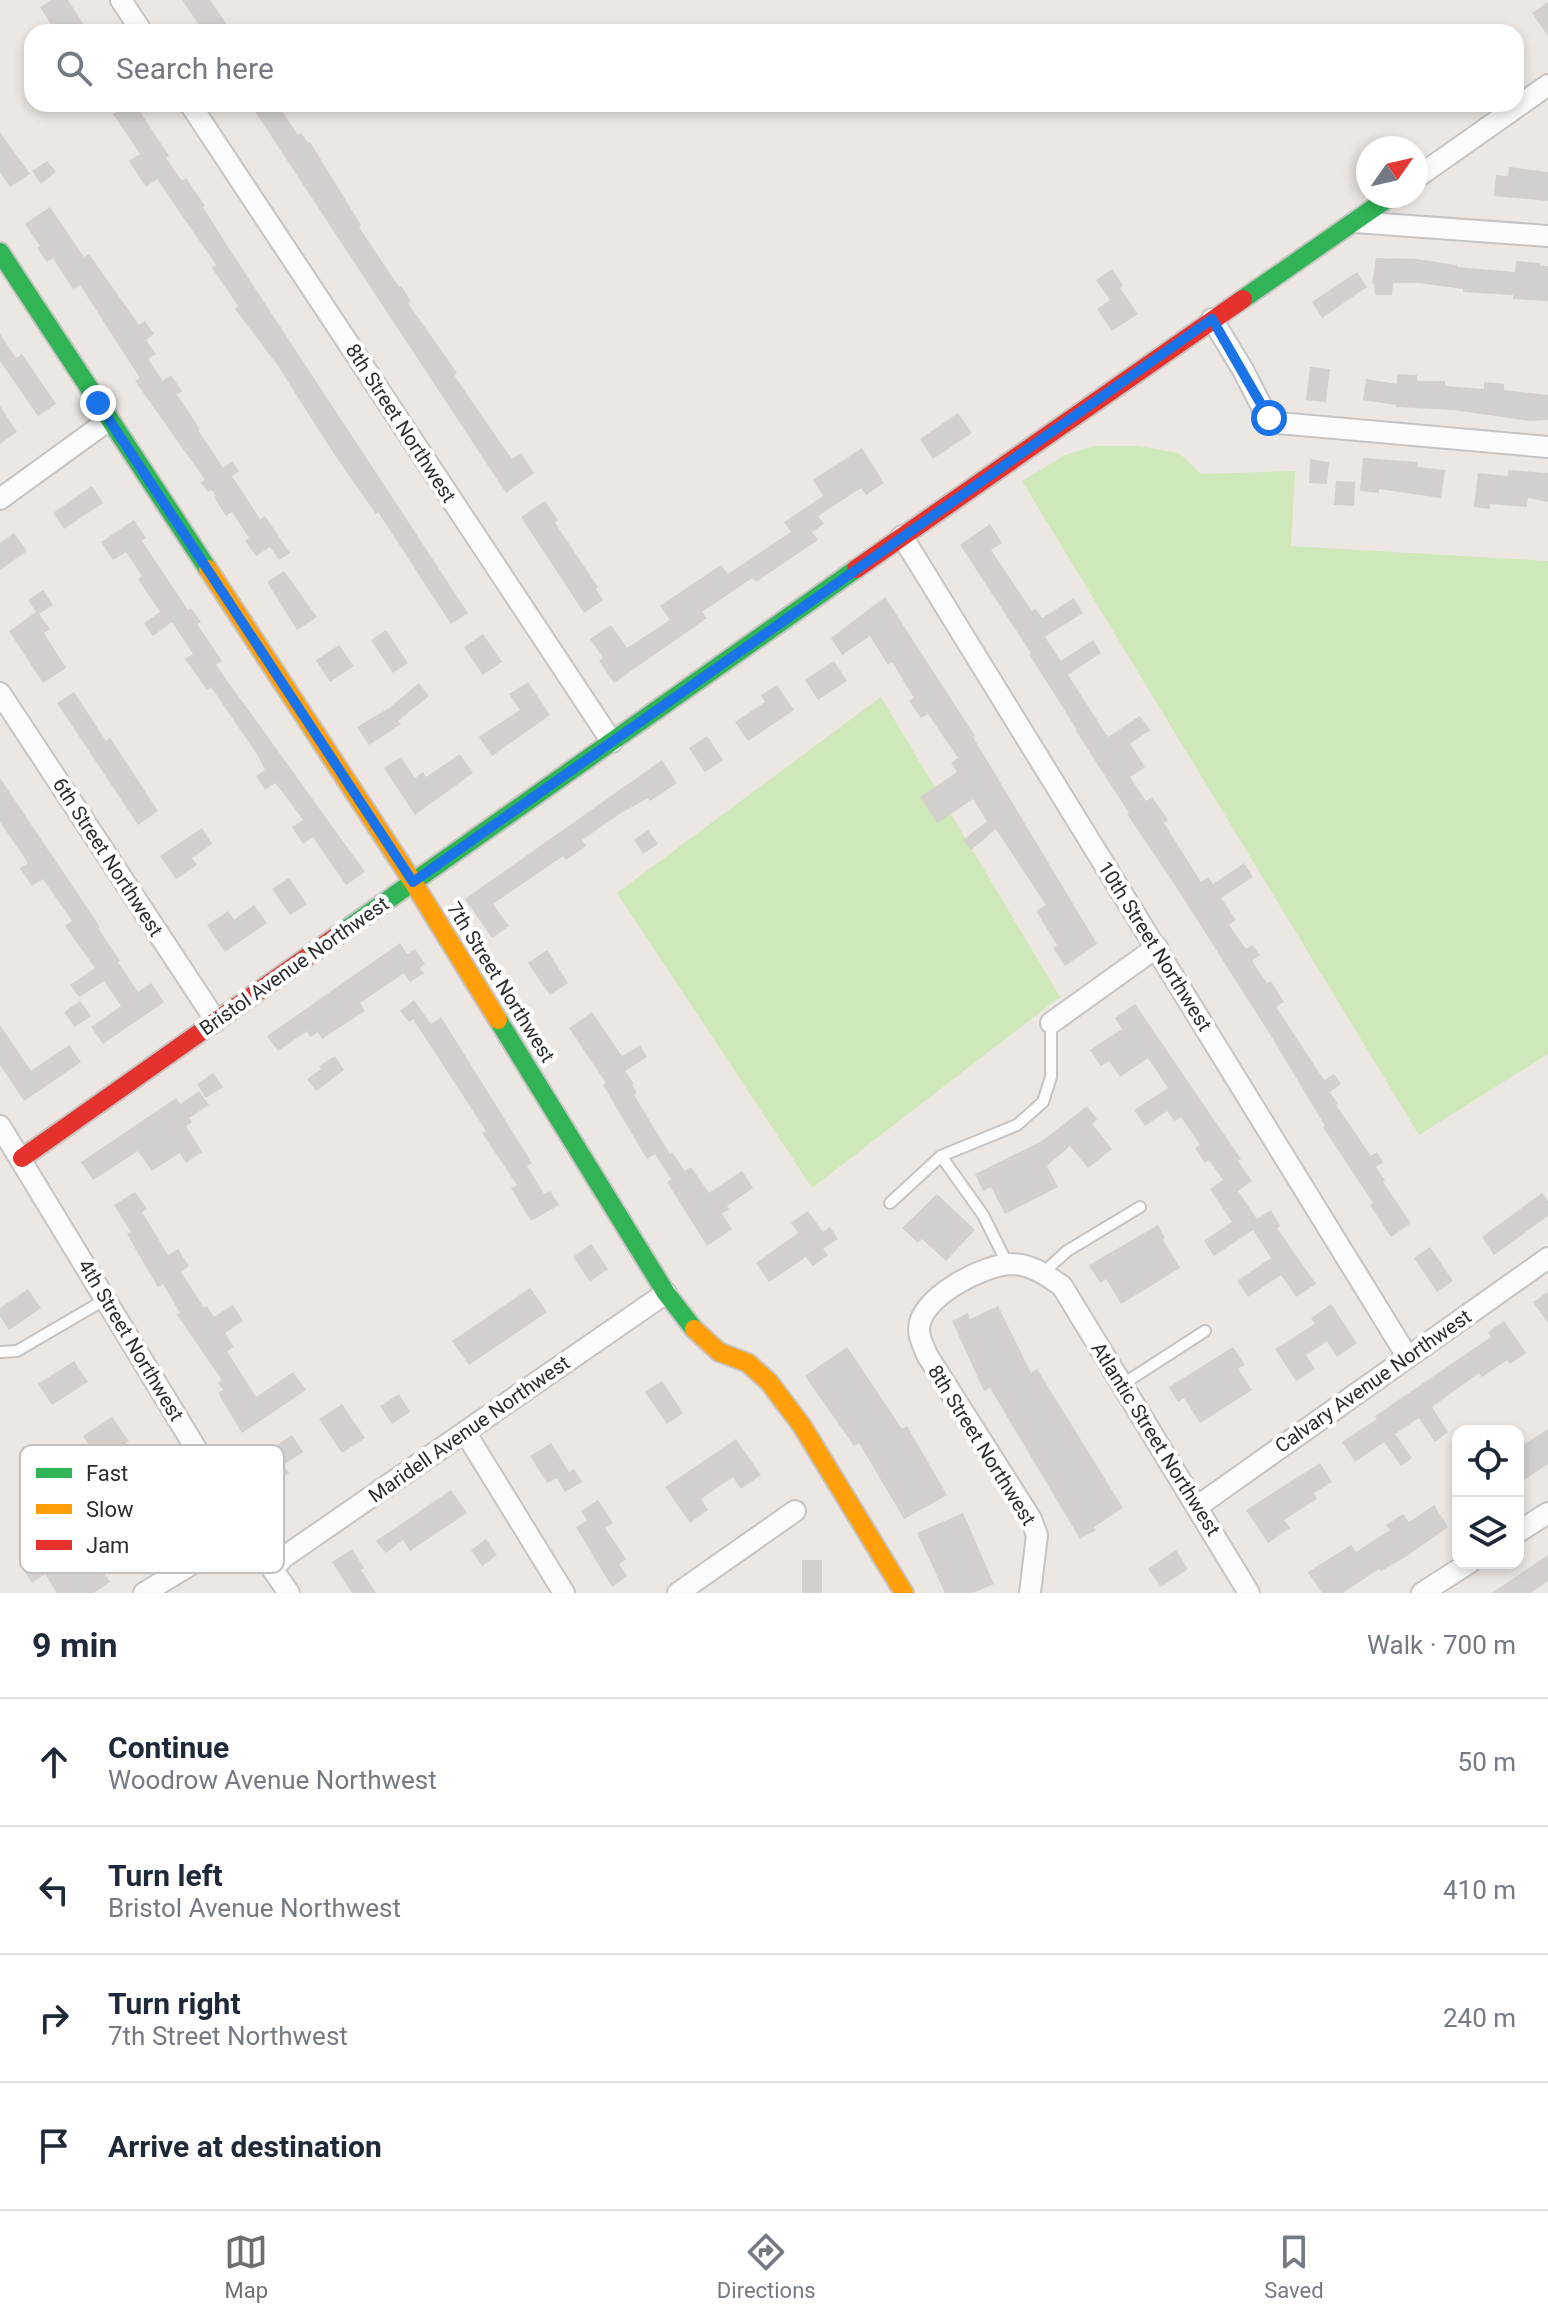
<!DOCTYPE html>
<meta charset="utf-8">
<style>
body{margin:0;font-family:Roboto,sans-serif;background:#f6f6f7;color:#1f2937}
.controls{position:absolute;right:24px;bottom:24px;display:grid;overflow:hidden;border-radius:16px;box-shadow:0 4px 12px #0003}
.controls button{width:72px;height:72px;display:grid;place-items:center;padding:0;border:0;border-bottom:2px solid #e0e1e3;background:#fff;color:#1f2937;font:40px sans-serif}
.compass{position:absolute;left:1356px;top:136px;width:72px;height:72px;border-radius:50%;background:#fff;box-shadow:0 4px 12px #0003;rotate:56deg}
.stop{position:absolute;width:24px;height:24px;margin:-18px;border:6px solid #1a73e8;border-radius:50%;background:#fff}
.stop.end{background:#1a73e8;border-color:#fff;box-shadow:0 2px 8px #0008}
.list{margin:0;padding:0;list-style:none}
h2{display:flex;justify-content:space-between;align-items:center;height:104px;margin:0;padding:0 32px;font-size:34px}
h2 small{font-size:26px;font-weight:400;color:#747a83}
.list li{display:grid;grid-template-columns:52px 1fr auto;gap:24px;align-items:center;box-sizing:border-box;height:128px;padding:0 32px;border-top:2px solid #e0e1e3}
.list b{display:block;font-size:30px;white-space:nowrap}
.list p{margin:0;font-size:26px;white-space:nowrap;color:#747a83}
.list em{font-size:26px;font-style:normal;color:#747a83}
.icon{flex:none;width:44px;height:44px;fill:none;stroke:currentColor;stroke-width:2;stroke-linecap:round;stroke-linejoin:round}
.map{position:relative;flex:none;width:1548px;height:1593px;overflow:hidden}
.search{position:absolute;background:#fff;box-shadow:0 4px 12px #0003;left:24px;right:24px;top:24px;height:88px;display:flex;align-items:center;gap:20px;box-sizing:border-box;padding:0 28px;border-radius:24px;color:#747a83;font-size:30px}
.sheet{height:616px;background:#fff}
nav{display:flex;justify-content:space-around;align-items:center;box-sizing:border-box;height:112px;border-top:2px solid #e0e1e3;background:#fff;font-size:22px;color:#747a83}
nav a{display:grid;justify-items:center;gap:4px}
nav .on{color:#706e6c}
.map>svg:first-child{display:block}
.green{fill:#cfe8ba}
.building{fill:#d2cfcc}
.lines{fill:none;stroke-linecap:round;stroke-linejoin:round}
.lane-casing{stroke:#c5c4c3;stroke-width:14}
.street-casing{stroke:#c5c4c3;stroke-width:24}
.fast-casing{stroke:#c5c4c3;stroke-width:22}
.slow-casing{stroke:#c5c4c3;stroke-width:22}
.jam-casing{stroke:#c5c4c3;stroke-width:22}
.lane{stroke:#fcfbfb;stroke-width:10}
.street{stroke:#fcfbfb;stroke-width:20}
.fast{stroke:#30b455;stroke-width:18}
.slow{stroke:#ff9f0a;stroke-width:18}
.jam{stroke:#e5322d;stroke-width:18}
.route{stroke:#1a73e8;stroke-width:10}
.labels{text-anchor:middle;dominant-baseline:central;stroke-width:8;stroke-linejoin:round;paint-order:stroke}
.street-label{font-size:20px;fill:#2d2d2d;stroke:#fff}
.key{fill:#fff;stroke:#c0c0c0;stroke-width:2}
.key-label{font-size:22px;fill:#2d2d2d}
</style>
<div class="map">
<svg width="1548" height="1593" viewBox="0 0 1548 1593">
<rect width="100%" height="100%" fill="#ece7e2"/>
<path class="green" d="M1094,446H1138L1179,453L1201,474L1295,471L1291,546L1548,561V1054L1419,1135L1022,481L1065,455Z
M881,697L1060,997L812,1188L617,893Z"/>
<path class="building" d="M51,0H68L84,25L73,32H56L40,7Z
M182,0H210L232,32H204Z
M1548,2V36L1532,13Z
M128,104H135L169,156L166,158L182,181L186,178L205,206L203,207L228,247L468,613L451,624L378,512L376,514L334,454L278,366L235,309L238,306L212,268L216,265L157,179L146,187L129,161L140,154L113,114Z
M250,104H277L298,135L301,133L308,143L310,142L361,225L359,227L399,287L401,286L411,301L408,303L457,373L454,375L486,422L512,459L521,453L534,473L506,493Z
M0,132L30,174L10,187L0,172Z
M47,161L56,172L41,184L32,171Z
M1509,167L1548,172V201L1494,196L1496,175L1508,176Z
M50,207L84,257L89,254L139,325L145,321L154,334L146,340L156,354L148,359L163,381L171,375L182,391L177,395L200,429L198,430L223,468L232,461L239,471L232,476L260,519L265,516L290,553L279,560L270,547L256,556L245,541L249,538L232,512L226,516L214,497L216,496L212,490L208,492L201,483L205,480L135,381L140,378L80,285L73,289L53,258L47,262L37,248L40,246L25,224Z
M1376,258L1416,259L1457,265V267L1515,272L1516,261L1540,263V266H1548V301L1513,299V295L1463,292V289L1419,283H1393L1392,295H1375L1374,283L1372,284Z
M1112,269L1123,285L1120,288L1138,314L1112,331L1097,309L1110,300L1096,280Z
M1357,272L1367,287L1322,318L1312,302Z
M0,334L16,358L22,354L56,404L38,416L0,361Z
M1310,367L1330,369L1326,402L1306,400Z
M1397,374L1417,375V381H1445V386L1484,389V382L1504,384V390L1548,395V420L1530,421L1454,410L1396,407V405L1363,400L1366,379L1397,384Z
M0,406L17,432L0,444Z
M958,413L972,433L933,459L920,439Z
M862,448L884,483L866,495L861,488L818,516L824,524L812,532L818,540L756,582L752,578L702,612L707,618L614,683L599,661L603,658L590,639L611,625L627,648L670,620L660,606L721,565L728,574L791,532L784,522L823,496L813,480Z
M1363,458L1418,462L1417,467L1445,470L1441,498L1379,489V493L1360,491Z
M1310,459L1329,462L1327,484L1309,483Z
M1508,470L1548,473V502L1528,498L1527,507L1490,504V509L1474,507L1478,473L1508,476Z
M1336,481L1355,482L1354,506L1334,505Z
M92,486L103,503L64,529L53,513Z
M545,501L558,520L555,523L598,587L596,589L603,600L584,613L521,517Z
M134,520L146,538L142,541L188,610L191,608L201,622L197,624L222,661L216,665L365,872L346,885L313,837L303,844L292,827L303,820L288,799L275,783L265,790L256,776L265,770L258,756L211,687L207,690L185,659L193,654L172,622L153,636L144,623L160,612L138,579L142,576L126,552L113,560L101,542Z
M990,524L1002,543L991,550L1032,611L1036,609L1042,618L1074,598L1083,613L1045,637L1061,661L1093,640L1101,653L1068,675L1108,737L1140,716L1150,730L1130,744L1145,767L1130,777L1146,801L1152,797L1168,820L1164,823L1201,882L1208,877L1213,884L1244,863L1253,877L1221,898L1236,920L1229,925L1246,949L1252,945L1260,955L1252,961L1267,983L1271,981L1284,1002L1276,1007L1324,1080L1334,1074L1341,1084L1330,1092L1338,1104L1336,1105L1371,1156L1377,1152L1383,1162L1376,1167L1385,1180L1383,1182L1411,1223L1391,1237L1370,1205L1373,1203L1323,1127L1325,1126L1271,1036L1173,882L1127,814L1129,813L1076,731L1077,730L1029,654L1031,653L960,545Z
M14,533L27,551L0,570V543Z
M284,571L317,617L297,630L267,582Z
M43,590L53,605L39,614L50,629L44,633L66,668L43,683L9,631L36,612L28,600Z
M885,597L975,736L973,737L1097,944L1065,966L1053,948L1057,945L1036,911L1046,905L996,829L971,850L963,840L987,821L973,799L937,823L920,797L957,772L951,763L958,758L928,714L921,718L909,701L914,698L892,662L888,665L870,636L842,655L831,638Z
M386,630L408,663L393,673L371,640Z
M483,634L502,662L483,675L464,647Z
M339,645L354,666L330,682L316,660Z
M834,661L847,681L818,700L805,680Z
M528,682L550,715L492,756L479,737L520,710L509,694Z
M419,683L429,696L398,721L401,724L369,745L357,727L389,708Z
M777,685L794,710L748,741L735,722L765,702L761,695Z
M74,692L106,741L110,738L158,811L138,825L57,703Z
M707,736L723,760L705,772L689,748Z
M460,754L473,773L415,815L384,768L401,757L415,778L423,772L426,777Z
M662,760L677,783L650,801L648,798L621,813L582,840L586,846L566,860L563,856L493,904L509,926L492,938L465,899Z
M0,778L100,927L98,928L120,961L118,962L138,992L151,983L164,1002L103,1044L91,1027L121,1006L104,981L79,997L70,985L95,968L65,926L72,921L43,879L32,886L20,868L28,863L0,822Z
M202,828L212,844L192,858L197,865L176,879L160,856Z
M648,830L658,844L643,854L634,840Z
M289,878L307,904L290,915L272,889Z
M254,905L267,923L225,952L207,925L228,911L234,920Z
M400,943L407,954L415,949L425,964L420,968L424,973L410,982L404,973L360,1003L365,1011L322,1039L318,1032L310,1037L307,1031L278,1051L267,1036Z
M547,950L568,983L550,995L528,963Z
M414,1000L431,1024L441,1017L532,1163L527,1166L544,1194L550,1191L559,1205L531,1221L511,1188L517,1185L482,1133L486,1131L413,1019L409,1022L400,1011Z
M80,1001L91,1016L75,1027L64,1012Z
M1135,1004L1241,1159L1238,1161L1252,1181L1238,1191L1257,1219L1271,1210L1280,1226L1277,1228L1316,1284L1296,1297L1281,1275L1248,1297L1237,1281L1271,1258L1253,1230L1214,1256L1204,1241L1232,1222L1210,1189L1223,1180L1209,1160L1205,1163L1195,1148L1200,1145L1181,1117L1174,1121L1167,1111L1145,1126L1134,1110L1168,1088L1148,1058L1120,1077L1109,1061L1101,1066L1090,1050L1122,1029L1115,1018Z
M592,1012L622,1056L640,1045L647,1057L625,1071L634,1084L632,1085L637,1093L634,1095L670,1154L672,1152L685,1171L691,1167L709,1193L742,1171L753,1188L727,1206L729,1209L722,1214L732,1229L707,1246L667,1182L671,1179L655,1154L647,1159L603,1085L606,1083L569,1028Z
M0,1025L31,1071L69,1045L81,1062L24,1101L0,1065Z
M335,1056L344,1070L316,1091L307,1079L321,1069L319,1066Z
M213,1073L223,1087L206,1098L197,1084Z
M199,1091L209,1105L189,1118L192,1122L186,1126L202,1152L186,1163L180,1153L152,1171L138,1151L93,1180L81,1162L176,1098L180,1104Z
M1087,1106L1097,1119L1092,1124L1112,1149L1088,1168L1070,1146L1047,1166L1058,1187L1005,1214L991,1187L983,1191L975,1174L1042,1141Z
M135,1192L147,1209L142,1212L168,1255L178,1249L189,1266L181,1272L204,1308L207,1306L214,1317L233,1305L243,1321L225,1333L234,1347L227,1351L256,1397L293,1372L306,1390L242,1433L218,1393L223,1390L218,1383L222,1380L177,1315L180,1313L163,1284L158,1287L147,1269L127,1234L131,1232L114,1205Z
M1542,1193L1548,1201V1216L1494,1255L1482,1237Z
M937,1194L975,1230L946,1261L922,1239L918,1243L902,1228Z
M808,1211L823,1232L830,1227L838,1239L823,1249L828,1255L813,1266L806,1257L769,1282L756,1263L798,1233L791,1223Z
M1158,1225L1165,1238L1163,1240L1180,1268L1121,1304L1106,1279L1100,1283L1089,1265Z
M591,1244L608,1269L590,1282L573,1257Z
M1430,1247L1453,1281L1437,1292L1414,1258Z
M530,1288L547,1312L469,1365L452,1341Z
M28,1289L41,1308L9,1330L0,1316V1308Z
M1548,1292V1323L1533,1302Z
M1331,1304L1357,1343L1337,1357L1327,1341L1306,1355L1315,1369L1296,1381L1275,1349L1315,1324L1311,1318Z
M998,1306L1031,1373L1037,1369L1123,1508L1094,1527L1096,1530L1080,1539L990,1388L984,1391L952,1321L968,1313L970,1319Z
M1504,1321L1526,1353L1510,1364L1507,1360L1482,1377L1479,1373L1432,1407L1448,1432L1435,1442L1419,1418L1395,1434L1412,1458L1401,1466L1384,1442L1355,1462L1342,1442L1377,1419L1375,1416L1491,1337L1488,1332Z
M847,1347L902,1429L907,1426L947,1495L904,1519L859,1443L854,1446L805,1376Z
M1233,1347L1245,1365L1238,1369L1252,1390L1200,1423L1184,1398L1178,1402L1169,1387Z
M74,1361L88,1382L52,1405L38,1384Z
M662,1381L683,1413L667,1424L645,1392Z
M399,1394L410,1412L392,1424L380,1406Z
M342,1404L365,1438L342,1453L319,1419Z
M112,1417L129,1441L100,1461L83,1436Z
M1548,1429V1464L1518,1484V1448Z
M292,1435L303,1452L284,1465L289,1473L278,1480L261,1456Z
M736,1439L761,1475L741,1489L733,1477L701,1499L708,1510L690,1523L665,1487Z
M551,1443L569,1472L574,1469L582,1482L565,1492L557,1478L547,1483L530,1456Z
M1320,1463L1332,1482L1314,1493L1317,1499L1284,1520L1290,1528L1268,1543L1246,1510Z
M451,1490L467,1513L410,1551L403,1540L386,1553L376,1541Z
M598,1500L613,1523L605,1528L626,1559L619,1564L627,1576L612,1587L576,1527L587,1520L581,1511Z
M1434,1505L1448,1527L1407,1556L1381,1571L1379,1569L1343,1593H1322L1308,1572L1351,1545L1356,1552L1390,1530L1386,1525L1403,1514L1409,1522Z
M963,1513L994,1584L973,1593H945L917,1533Z
M86,1529L95,1542L87,1547L110,1582L94,1593H57L45,1574L32,1583L22,1568L58,1543L60,1546Z
M150,1538L167,1564L150,1574L133,1550Z
M486,1539L497,1555L482,1566L471,1550Z
M352,1549L364,1568L361,1570L376,1593H352L332,1562Z
M1176,1550L1188,1569L1161,1587L1148,1569Z
M1548,1555V1581L1530,1593H1492Z
M802,1560H822V1593H802Z"/>
<g class="lines">
<defs>
<path id="lane" d="M941,1156L983,1215L1008,1265
M890,1203L941,1156L1017,1125L1043,1102L1051,1077V1023
M1043,1273L1067,1251L1140,1207
M0,1352L17,1351L106,1299
M1123,1384L1205,1331"/>
<path id="street" d="M121,0L142,32
M190,104L612,742
M1416,178L1548,85
M1355,222L1548,236
M1212,319L1243,370L1264,411L1278,423L1548,447
M0,499L109,420
M902,536L1407,1356
M0,693L216,1021
M1051,1023L1157,947
M0,1126L246,1531L289,1593
M465,1432L564,1593
M1198,1506L1548,1258
M1518,1532L1548,1513
M274,1568L284,1557L666,1293
M144,1593L246,1531
M678,1593L795,1511
M1030,1593L1037,1535L1031,1519L927,1355C924,1347 919,1338 919,1330C918,1298 983,1265 1011,1264C1031,1264 1046,1275 1062,1286L1249,1593
M1422,1593L1469,1563"/>
<path id="fast" d="M0,252L208,569
M1243,299L1391,196
M341,933L856,569
M498,1020L666,1293L694,1329"/>
<path id="slow" d="M208,569L413,882L498,1020
M694,1329L719,1352L748,1363L769,1382L802,1426L904,1593"/>
<path id="jam" d="M856,569L1243,299
M22,1158L341,933"/>
</defs>
<use href="#lane" class="lane-casing"/>
<use href="#street" class="street-casing"/>
<use href="#fast" class="fast-casing"/>
<use href="#slow" class="slow-casing"/>
<use href="#jam" class="jam-casing"/>
<use href="#lane" class="lane"/>
<use href="#street" class="street"/>
<use href="#fast" class="fast"/>
<use href="#slow" class="slow"/>
<use href="#jam" class="jam"/>
</g>
<g class="lines">
<path class="route" d="M98,403L413,882L1212,319L1269,418"/>
</g>
<g class="labels">
<g class="street-label">
<text transform="translate(401 423) rotate(57)">8th Street Northwest</text>
<text transform="translate(108 857) rotate(57)">6th Street Northwest</text>
<text transform="translate(1155 946) rotate(58)">10th Street Northwest</text>
<text transform="translate(294 966) rotate(-35)">Bristol Avenue Northwest</text>
<text transform="translate(501 982) rotate(58)">7th Street Northwest</text>
<text transform="translate(131 1340) rotate(59)">4th Street Northwest</text>
<text transform="translate(1373 1381) rotate(-35)">Calvary Avenue Northwest</text>
<text transform="translate(469 1429) rotate(-35)">Maridell Avenue Northwest</text>
<text transform="translate(1156 1439) rotate(58)">Atlantic Street Northwest</text>
<text transform="translate(982 1445) rotate(58)">8th Street Northwest</text>
</g>
</g>
<rect x="20" y="1445" width="264" height="128" rx="12" class="key"/>
<rect x="36" y="1468" width="36" height="10" fill="#30b455"/>
<rect x="36" y="1504" width="36" height="10" fill="#ff9f0a"/>
<rect x="36" y="1540" width="36" height="10" fill="#e5322d"/>
<g class="key-label">
<text x="86" y="1481">Fast</text>
<text x="86" y="1517">Slow</text>
<text x="86" y="1553">Jam</text>
</g>
</svg>
<div class="controls">
<button><svg class="icon" aria-label="locate" viewBox="0 0 24 24"><circle cx="12" cy="12" r="6"/><path d="M12 2v4M12 18v4M2 12h4M18 12h4"/></svg></button>
<button><svg class="icon" aria-label="layers" viewBox="0 0 24 24"><path d="M12 4l9 5-9 5-9-5zM3 14l9 5 9-5"/></svg></button>
</div>
<svg class="compass" viewBox="-18 -18 36 36"><path d="M0-13l5 13h-10z" fill="#e53935"/><path d="M0 13l5-13h-10z" fill="#747a83"/></svg>
<div class="stop" style="left:1269px;top:418px"></div>
<div class="stop end" style="left:98px;top:403px"></div>
<div class="search"><svg class="icon" aria-label="search" viewBox="0 0 24 24"><circle cx="10" cy="10" r="6"/><path d="M15 15l6 6"/></svg>Search here</div>
</div>
<section class="sheet">
<h2>9 min<small>Walk · 700 m</small></h2>
<ul class="list">
<li><svg class="icon" aria-label="ahead" viewBox="0 0 24 24"><path d="M12 20V5M6 11l6-6 6 6"/></svg><div><b>Continue</b><p>Woodrow Avenue Northwest</p></div><em>50 m</em></li>
<li><svg class="icon" aria-label="left" viewBox="0 0 24 24"><path d="M17 20v-9H6M10 6l-5 5 5 5"/></svg><div><b>Turn left</b><p>Bristol Avenue Northwest</p></div><em>410 m</em></li>
<li><svg class="icon" aria-label="right" viewBox="0 0 24 24"><path d="M7 20v-9h11M14 6l5 5-5 5"/></svg><div><b>Turn right</b><p>7th Street Northwest</p></div><em>240 m</em></li>
<li><svg class="icon" aria-label="arrive" viewBox="0 0 24 24"><path d="M6 21V4h12l-3 4 3 4H6"/></svg><div><b>Arrive at destination</b></div></li>
</ul>
</section>
<nav>
<a class="on"><svg class="icon" aria-label="map" viewBox="0 0 24 24"><path d="M3 6l6-2 6 2 6-2v14l-6 2-6-2-6 2zM9 4v14M15 6v14"/></svg>Map</a>
<a><svg class="icon" aria-label="directions" viewBox="0 0 24 24"><path d="M12 3l9 9-9 9-9-9zM9 14v-3h6M13 9l2 2-2 2"/></svg>Directions</a>
<a><svg class="icon" aria-label="saved" viewBox="0 0 24 24"><path d="M7 4h10v16l-5-4-5 4z"/></svg>Saved</a>
</nav>
